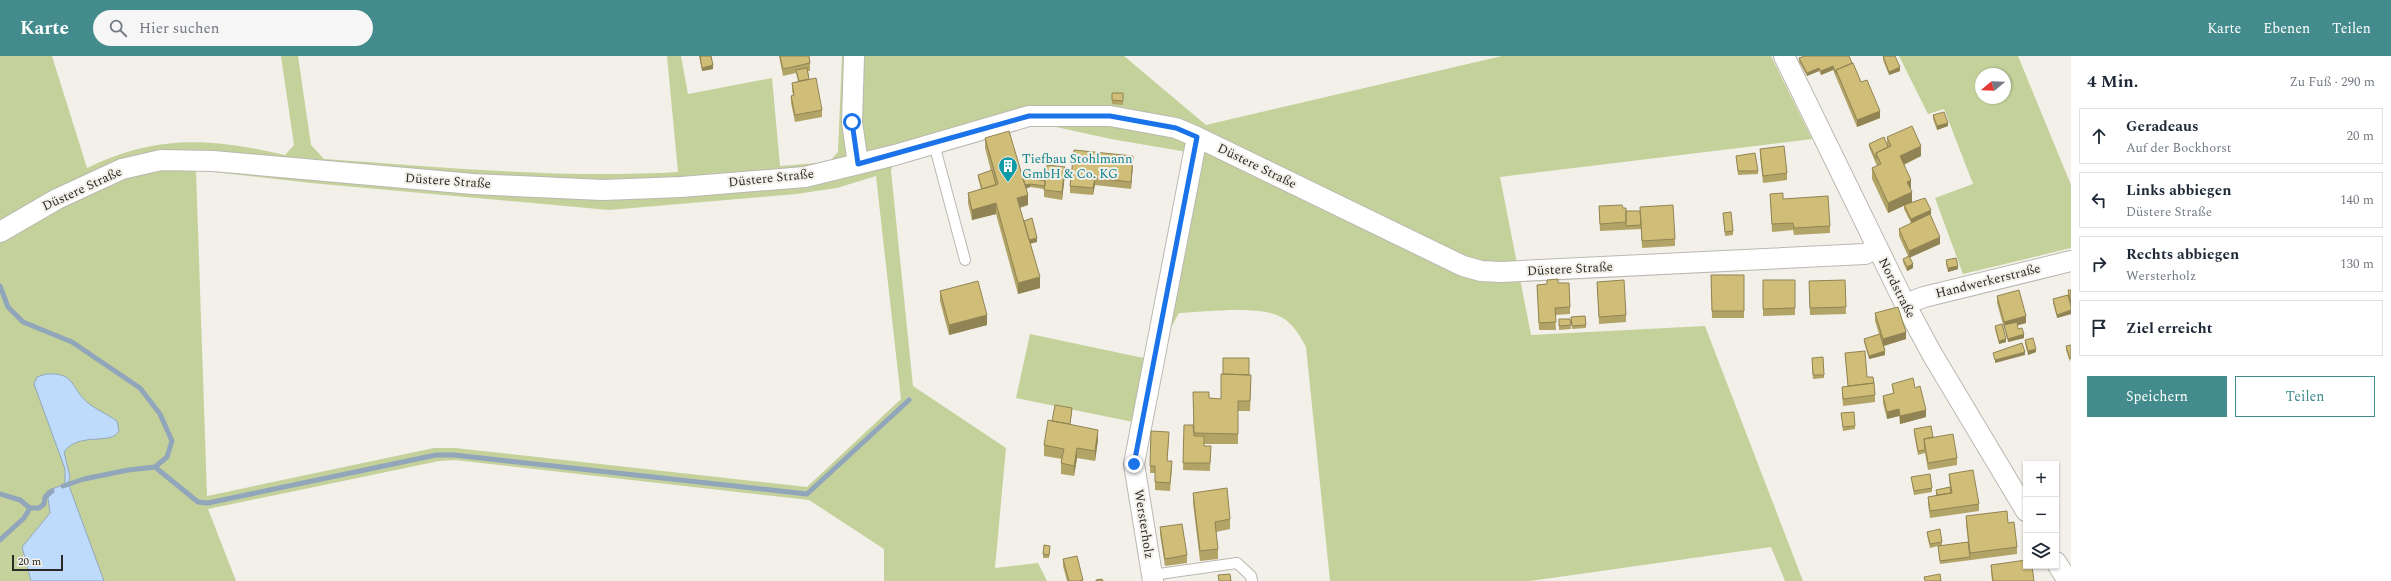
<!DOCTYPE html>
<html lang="de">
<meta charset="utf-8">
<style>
body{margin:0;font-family:Spectral,serif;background:#f6f6f7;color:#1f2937}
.controls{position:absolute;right:12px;bottom:12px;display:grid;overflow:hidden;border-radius:0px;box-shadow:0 1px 3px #0004}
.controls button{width:36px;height:36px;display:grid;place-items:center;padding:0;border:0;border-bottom:1px solid #e0e1e3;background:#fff;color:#1f2937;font:20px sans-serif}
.compass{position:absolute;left:1975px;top:12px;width:36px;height:36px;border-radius:50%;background:#fff;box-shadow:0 1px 3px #0004;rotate:251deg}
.scale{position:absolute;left:12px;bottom:10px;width:51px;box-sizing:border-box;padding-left:4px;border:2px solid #2b2a27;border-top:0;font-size:11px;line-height:14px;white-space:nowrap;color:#2b2a27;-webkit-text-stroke:3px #f2f0e8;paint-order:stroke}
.stop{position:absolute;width:12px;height:12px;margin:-9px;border:3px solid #1a73e8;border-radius:50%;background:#fff}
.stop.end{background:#1a73e8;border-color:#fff;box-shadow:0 1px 4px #0008}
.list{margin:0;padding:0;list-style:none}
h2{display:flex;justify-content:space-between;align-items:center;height:52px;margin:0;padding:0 16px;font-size:17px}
h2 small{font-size:13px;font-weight:400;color:#747a83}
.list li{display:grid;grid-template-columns:26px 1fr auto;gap:12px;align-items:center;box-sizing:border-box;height:56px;margin:0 8px 8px;padding:0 8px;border:1px solid #e0e1e3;border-radius:0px}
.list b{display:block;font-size:15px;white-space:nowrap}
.list p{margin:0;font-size:13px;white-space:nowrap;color:#747a83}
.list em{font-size:13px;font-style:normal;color:#747a83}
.actions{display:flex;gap:8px;padding:12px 16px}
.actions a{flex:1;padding:9px 0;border:1px solid #438b8c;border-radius:0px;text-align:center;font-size:14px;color:#438b8c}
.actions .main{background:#438b8c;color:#fff}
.icon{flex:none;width:22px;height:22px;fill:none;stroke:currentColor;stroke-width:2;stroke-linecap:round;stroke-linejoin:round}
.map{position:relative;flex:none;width:2071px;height:525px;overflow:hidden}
header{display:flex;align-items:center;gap:24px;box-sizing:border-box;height:56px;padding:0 20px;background:#438b8c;color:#fff}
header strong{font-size:19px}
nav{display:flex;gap:22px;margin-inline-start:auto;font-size:14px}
.search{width:280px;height:36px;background:#f6f6f7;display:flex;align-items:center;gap:10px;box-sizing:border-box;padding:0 14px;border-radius:22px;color:#747a83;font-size:15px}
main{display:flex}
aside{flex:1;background:#fff}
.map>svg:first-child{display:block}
.green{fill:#c4d19b;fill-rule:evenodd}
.water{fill:#bedbfb;stroke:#92a6bb}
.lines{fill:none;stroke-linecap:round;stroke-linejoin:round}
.stream{stroke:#92a6bb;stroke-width:5}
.service-casing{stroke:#bab8b0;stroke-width:12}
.minor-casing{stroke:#bab8b0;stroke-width:22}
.service{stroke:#fff;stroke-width:10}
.minor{stroke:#fff;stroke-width:20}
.wall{fill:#b2a367}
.shaded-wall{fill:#918454}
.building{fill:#cfbd78;stroke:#918454}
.route{stroke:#1a73e8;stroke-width:5}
.labels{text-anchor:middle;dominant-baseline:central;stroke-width:4;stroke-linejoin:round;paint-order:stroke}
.culture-label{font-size:13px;fill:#0d838f;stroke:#f2f0e8;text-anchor:start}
.street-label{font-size:13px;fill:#2b2a27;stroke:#f2f0e8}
</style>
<header>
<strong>Karte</strong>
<div class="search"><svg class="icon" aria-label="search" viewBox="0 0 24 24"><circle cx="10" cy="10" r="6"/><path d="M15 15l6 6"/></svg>Hier suchen</div>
<nav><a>Karte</a><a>Ebenen</a><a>Teilen</a></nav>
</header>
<main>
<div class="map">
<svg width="2071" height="525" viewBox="0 0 2071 525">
<rect width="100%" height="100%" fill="#f2f0e8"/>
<path class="green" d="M0,0H52L87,112C157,78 211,82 285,99L294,89L281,0H298L311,89L324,103C442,111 560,123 678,116L667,0H681L688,38L772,22L780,110L829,106L838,96L842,0H1124L1206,69L1502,0H1771L1812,83L1500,121L1531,279L1705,270L1803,525H1785L1771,491L1530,525H1330L1306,291C1300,280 1293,267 1281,261C1260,249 1205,256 1179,257L1153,304L1138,367L1016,342L1030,278L1153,304L1187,96L1111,83L1029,65L894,102L891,115L913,330L1006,392L995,512L1038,507L1047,525H884V493L809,444L455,404L439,405L208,453L236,525H104L68,427L70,421L64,396C79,375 111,390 119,375L117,365C107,358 97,354 88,347C70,332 76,316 46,318L65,413V429L47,435L50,457L30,481L23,500L31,525H0ZM196,114L311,127L609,154L796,138L837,132L876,120L901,343L807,431L455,392H434L207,440Z
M1899,0H2018L2071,129V192L1963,218L1935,142L1973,128L1944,53L1928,58ZM1981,18H2005V42H1981Z"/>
<path class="water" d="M46,318C76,316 70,332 88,347C97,354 107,358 117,365L119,375C111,390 79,375 64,396L70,421L68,427L104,525H31L22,491L50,457L47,435L65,428V413L34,328L37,321Z"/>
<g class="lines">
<path class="stream" d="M0,230L8,251L23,266L72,286L140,332L160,358L172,385L167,401L155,411L128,414L84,423L63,430
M155,411L198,446L208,447L436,399H454L807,438L909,344
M0,438L20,444L30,452
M0,484L24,462L30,452H39L44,448L45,441L52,435"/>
<defs>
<path id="service" d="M934,88L965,204
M1152,519L1237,507L1251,520L1252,525"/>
<path id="minor" d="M854,0L852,66L858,108
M1784,0L1905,248L1932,298L2026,455
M0,176L57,143L122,113L161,104L213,105L473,128L603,134L681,131L805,121L895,99L1029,60H1110L1176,72L1197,81L1463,210L1481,215L1501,216L1865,198L1877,192
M1905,248L1924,241L2071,205
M2056,506L2068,525
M1153,525L1134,408L1197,81"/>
</defs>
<use href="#service" class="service-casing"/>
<use href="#minor" class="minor-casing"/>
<use href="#service" class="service"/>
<use href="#minor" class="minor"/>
</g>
<path class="wall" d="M699,0H711L713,13L702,15Z
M779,0H809L810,7V15H808L809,23L822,54V61L795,66L791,47V40L793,39L792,34V27L798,25L796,17L783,20Z
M1849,0L1861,26L1880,62L1857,71L1833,14L1821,19L1819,15L1807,20L1799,6V2Z
M1883,0L1900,15L1889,19L1883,4Z
M1112,37H1123V49L1112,48Z
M1933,59L1948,70L1937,74L1933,63Z
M1887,81L1921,100L1904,109L1911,134L1912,146L1888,157L1872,123V112L1877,110L1869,91V88H1887Z
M985,82L1021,117L1030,122L1045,125L1065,118L1062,144L1044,141V133L1030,131L1026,133L1028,149L1020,152L1024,165L1037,186L1030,188L1040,232L1018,238L996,158L972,164L968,147V137L981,133L978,122V119L991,115L985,92Z
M1760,93L1787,117V124L1763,127L1760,100Z
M1736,100L1758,115V118L1738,119Z
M1133,107L1131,133L1095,129L1093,139L1070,137V130Z
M1770,138L1783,143L1830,170V177L1794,179L1793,174L1772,176Z
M1904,149L1931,158L1911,167L1904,153Z
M1599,150L1623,152L1626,155L1675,183V190L1642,192L1641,173L1600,175Z
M1723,161L1733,175V179L1725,180Z
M1899,173L1940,188L1910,201L1913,212L1907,215L1903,206V203L1908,200L1899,180Z
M1946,204L1958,213L1948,216L1946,208Z
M1711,219H1744V262H1712Z
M1547,224L1558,227L1570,251V258L1555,259L1556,274H1539L1537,229L1547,228Z
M1763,224H1795V259L1763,260Z
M1845,224L1846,258L1810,259L1809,232Z
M1597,226L1626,259V266L1599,268Z
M2068,234H2071V258L2057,262L2053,247V243L2068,239Z
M940,235L987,269L949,279L940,245Z
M1997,240L2026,267L2017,269L2018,273L2024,282L2008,286L1997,247Z
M1875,257L1906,283L1884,290L1885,299L1869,303L1864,286V283L1879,278L1875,265Z
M1585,260L1586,272L1572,273L1571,261Z
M1559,263H1570L1571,273L1559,274Z
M1995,270L2006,286L1999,288L1995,273Z
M2025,284L2036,296L2028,299L2025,288Z
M2071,289L2070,306L2066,294V290Z
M1845,297L1867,321L1875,339V346L1843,350L1842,338V331L1848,330Z
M1812,305L1824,319V322L1813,323Z
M1249,319L1251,329L1250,355H1238V388H1204V390H1211L1210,415L1183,414L1184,369H1193L1209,342L1221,343Z
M1892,328L1915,332L1926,361L1900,368L1899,360L1887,363L1883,347V340L1893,337Z
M1072,356L1070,369L1098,384L1095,405L1077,402L1074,420L1061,418V407L1062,403L1044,400V389L1052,365Z
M1841,357L1855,370V373L1843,375Z
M1914,373L1933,381L1957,402V409L1928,414L1925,397L1918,399L1914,377Z
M1169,383L1167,405L1172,412L1170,435L1155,434V417H1150V410Z
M1949,418L1979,448V455L1930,462L1928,448V441L1936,439V434L1950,431L1949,425Z
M1911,421L1932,432V436L1914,439Z
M1193,437L1230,463V473L1216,476L1218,493V503L1200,505L1193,447Z
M1966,460L2008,467L2017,491V498L1940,508L1938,490L1968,486L1966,468Z
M1160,471L1187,499V507L1165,510L1160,478Z
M1927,476L1942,486V489L1930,492L1927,479Z
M1050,494L1049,502H1043V498Z
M1063,503L1083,525H1067L1063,510Z
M1991,509L2034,525H1992L1991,516Z"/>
<path class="shaded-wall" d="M713,9V13L702,15V12Z
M1833,10V14L1821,19V15Z
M1900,11V15L1889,19V16Z
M1819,12V15L1807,20V17Z
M1880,55V62L1857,71V64Z
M1948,67V70L1937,74V70Z
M1921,90V100L1900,110V100Z
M1133,100V107L1131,133V126Z
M1065,111V118L1062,144V136Z
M1095,122V129L1093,139V132Z
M1911,124V134L1907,126Z
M1030,128V131L1023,133V130Z
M1912,136V146L1888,157V147Z
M1028,139V149L1017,152V142Z
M996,147V158L972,164V154Z
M1931,154V158L1911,167V163Z
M1940,181V188L1909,202V195Z
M1037,182V186L1027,188V185Z
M1913,208V212L1907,215V211Z
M1958,210V213L1948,216V212Z
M1040,221V232L1018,238V227Z
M2071,254V258L2057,262V259Z
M987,259V269L949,279V269Z
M2026,260V267L2005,273L2004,266Z
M1906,276V283L1883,290V283Z
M2024,278V282L2008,286V283Z
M2006,283V286L1999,288V285Z
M2036,293V296L2028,299V295Z
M1885,295V299L1869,303V300Z
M2025,296V299L1995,307V304Z
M1899,353V360L1887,363V356Z
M1926,354V361L1900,368V360Z
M1098,374V384L1095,405V395Z
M1077,392V402L1074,420V410Z"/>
<path class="building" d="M700,0H711L713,9L702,12Z
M780,0H809L810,7L783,13Z
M1805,0H1849L1852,7L1836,14V17L1833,10L1821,15L1819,12L1807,17L1799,2Z
M1883,0H1895L1900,11L1889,16Z
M1853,7L1861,26L1867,24L1880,55L1857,64L1836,14Z
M807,12L809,23L799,25L796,14Z
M816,22L822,54L795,59L791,40L794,39L792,27Z
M1112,37H1123V45L1112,44Z
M1944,56L1948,67L1937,70L1933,59Z
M1912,70L1921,90L1900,100L1911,124L1907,126L1912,136L1888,147L1872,112L1881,108L1876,97L1891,90L1887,81Z
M1009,75L1028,139L1017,142L1040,221L1018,227L996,147L972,154L968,137L998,128L985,82Z
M1884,81L1888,91L1876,97V103L1869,88Z
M1784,90L1787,117L1763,120L1760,93Z
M1074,94L1133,100L1131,126L1095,122L1093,132L1070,130Z
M1755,97L1758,115H1738L1736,100Z
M1047,109L1065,111L1062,136L1044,134Z
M992,114L996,129L982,133L978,119Z
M1028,115L1030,122L1045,125V130L1030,128L1025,129L1021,117Z
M1783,137V143L1828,140L1830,170L1794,172L1793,167L1772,168L1770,138Z
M1925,142L1931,154L1911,163L1904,149Z
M1622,149L1623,152H1626V166L1600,168L1599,150Z
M1673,149L1675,183L1642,185L1640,151Z
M1626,155H1640L1641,169L1626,170Z
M1731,156L1733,175L1725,176L1723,157Z
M1930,158L1940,181L1909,195L1899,173Z
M1032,162L1037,182L1029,184L1024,165Z
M1909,200L1913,208L1907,211L1903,203Z
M1956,202L1958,210L1948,212L1946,204Z
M1711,219H1744V255H1712Z
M1558,223V227H1569L1570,251L1555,252L1556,266L1539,267L1537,229L1547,228V224Z
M1624,224L1626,259L1599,261L1597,226Z
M1763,224H1795V252L1763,253Z
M1845,224L1846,251L1810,252L1809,225Z
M978,225L987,259L949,269L940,235Z
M2019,234L2026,260L2004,266L1997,240Z
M2068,234H2071V247Z
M2068,239L2071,251V254L2057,259L2053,243Z
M1898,251L1906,276L1883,283L1875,257Z
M1585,260L1586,269L1572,270L1571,261Z
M1559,263H1570L1571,269L1559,270Z
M2017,266L2018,273L2022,272L2024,278L2008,283L2004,269Z
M2002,268L2006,283L1999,285L1995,270Z
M1880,278L1885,295L1869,300L1864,283Z
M2033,282L2036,293L2028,295L2025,284Z
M2022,287L2025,296L1995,304L1993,297Z
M2071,289V302L2070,303L2066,290Z
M1865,295L1867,321H1873L1874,327L1848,330L1845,297Z
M1823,301L1824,319H1813L1812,302Z
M1223,302H1249V319L1223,318Z
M1221,318L1251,319L1250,345H1238V378L1194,377L1193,336H1209V342L1221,343Z
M1913,322L1915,332L1920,330L1926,354L1900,360L1899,353L1887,356L1883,340L1894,337L1892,328Z
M1874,327L1875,339L1843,343L1842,331Z
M1055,349L1072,352L1070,368L1052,365Z
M1854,356L1855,370L1843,371L1841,357Z
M1048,364L1098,374L1095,395L1077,392L1074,410L1061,407L1064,393L1044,389Z
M1184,369H1193L1194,380H1204V390H1211L1210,407H1183Z
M1931,370L1933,381L1924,383L1925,394L1918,395L1914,373Z
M1151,375L1169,376L1167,405H1172L1170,427L1155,426V410H1150Z
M1953,378L1957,402L1928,407L1924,383Z
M1973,414L1979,448L1930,455L1928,441L1952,437L1949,418Z
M1930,418L1932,432L1914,435L1911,421Z
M1950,431L1951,437L1937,439L1936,434Z
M1227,432L1230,463L1215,466L1218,493L1200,495L1193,437Z
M2007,455L2008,467L2014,466L2017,491L1970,497L1966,460Z
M1182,468L1187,499L1165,503L1160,471Z
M1940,473L1942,486L1930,488L1927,476Z
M1968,486L1970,501L1940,505L1938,490Z
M1044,489L1050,490L1049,499L1043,498Z
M1077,500L1083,524L1079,525H1069L1063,503Z
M2026,504V510H2032L2034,525H1993L1991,509Z
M1230,518L1231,525H1219L1218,519Z
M1940,518L1941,525H1925L1924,521Z
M1102,523L1103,525H1096V524Z"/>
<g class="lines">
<path class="route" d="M852,66L858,108L1029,60H1110L1176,72L1197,81L1134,408"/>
</g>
<defs>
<symbol id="building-pin" viewBox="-11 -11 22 30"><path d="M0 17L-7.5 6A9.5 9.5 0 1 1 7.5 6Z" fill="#0f9aa8" stroke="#f2f0e8"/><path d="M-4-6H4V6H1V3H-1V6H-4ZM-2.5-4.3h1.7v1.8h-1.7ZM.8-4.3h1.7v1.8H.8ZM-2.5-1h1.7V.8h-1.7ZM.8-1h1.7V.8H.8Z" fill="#fff"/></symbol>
</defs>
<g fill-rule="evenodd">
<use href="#building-pin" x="997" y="99" width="22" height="30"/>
</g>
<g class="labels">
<g class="culture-label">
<text x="1022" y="103">Tiefbau Stohlmann<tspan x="1022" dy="15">GmbH &amp; Co. KG</tspan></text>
</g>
<g class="street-label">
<text transform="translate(1257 110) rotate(26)">Düstere Straße</text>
<text transform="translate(771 122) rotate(-6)">Düstere Straße</text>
<text transform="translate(448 125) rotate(4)">Düstere Straße</text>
<text transform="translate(82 133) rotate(-25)">Düstere Straße</text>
<text transform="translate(1570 213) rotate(-3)">Düstere Straße</text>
<text transform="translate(1988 225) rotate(-14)">Handwerkerstraße</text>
<text transform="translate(1897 232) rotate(63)">Nordstraße</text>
<text transform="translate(1144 468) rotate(81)">Wersterholz</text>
</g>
</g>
</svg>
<div class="controls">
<button>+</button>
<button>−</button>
<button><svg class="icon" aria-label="layers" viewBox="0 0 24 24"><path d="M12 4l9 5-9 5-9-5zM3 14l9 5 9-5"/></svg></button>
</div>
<svg class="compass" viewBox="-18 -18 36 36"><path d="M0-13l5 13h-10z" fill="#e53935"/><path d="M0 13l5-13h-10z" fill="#747a83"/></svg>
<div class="scale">20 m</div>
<div class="stop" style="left:852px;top:66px"></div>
<div class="stop end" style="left:1134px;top:408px"></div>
</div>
<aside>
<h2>4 Min.<small>Zu Fuß · 290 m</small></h2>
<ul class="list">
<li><svg class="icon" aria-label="ahead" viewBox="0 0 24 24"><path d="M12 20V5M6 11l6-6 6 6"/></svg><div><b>Geradeaus</b><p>Auf der Bockhorst</p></div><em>20 m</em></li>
<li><svg class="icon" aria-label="left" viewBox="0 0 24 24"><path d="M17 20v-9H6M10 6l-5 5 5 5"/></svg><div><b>Links abbiegen</b><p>Düstere Straße</p></div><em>140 m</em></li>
<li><svg class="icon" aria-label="right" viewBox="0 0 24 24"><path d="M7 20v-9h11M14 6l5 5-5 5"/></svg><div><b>Rechts abbiegen</b><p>Wersterholz</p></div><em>130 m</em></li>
<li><svg class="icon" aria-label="arrive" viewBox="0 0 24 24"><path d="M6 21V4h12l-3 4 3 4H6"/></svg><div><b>Ziel erreicht</b></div></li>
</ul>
<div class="actions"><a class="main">Speichern</a><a>Teilen</a></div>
</aside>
</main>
